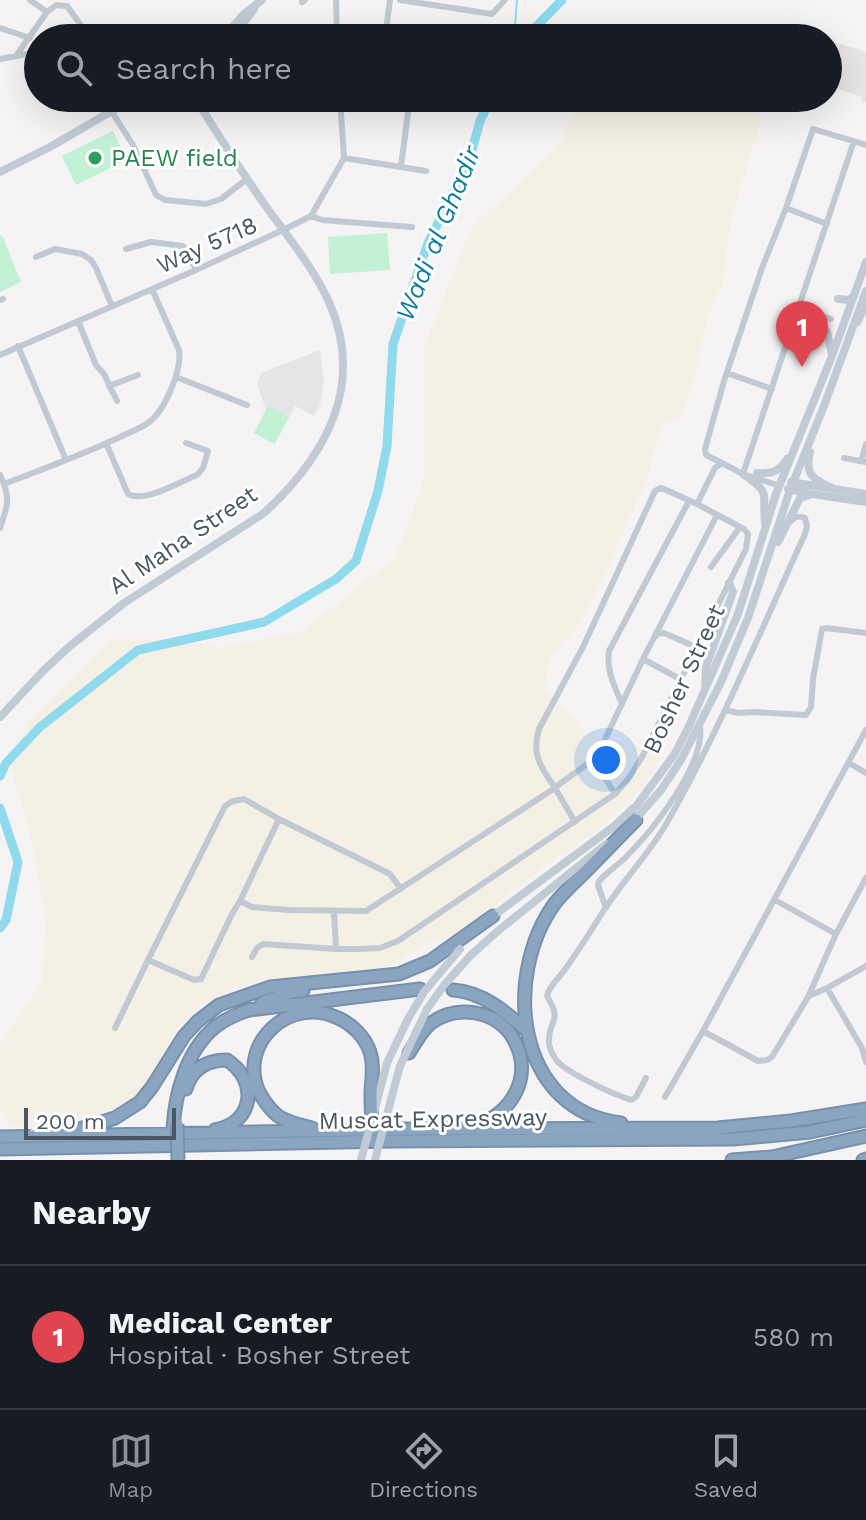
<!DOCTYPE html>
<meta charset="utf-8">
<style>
body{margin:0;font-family:"Work Sans",sans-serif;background:#242831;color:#f1f3f6}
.scale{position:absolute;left:24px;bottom:20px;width:152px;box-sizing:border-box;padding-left:8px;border:4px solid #4a5661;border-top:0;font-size:22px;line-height:28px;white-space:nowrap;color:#4a5661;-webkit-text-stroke:6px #fff;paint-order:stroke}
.you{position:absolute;left:606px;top:760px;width:28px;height:28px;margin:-20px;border:6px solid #fff;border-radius:50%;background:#1a73e8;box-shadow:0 0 0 12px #1a73e833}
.badge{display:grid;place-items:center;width:52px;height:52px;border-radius:50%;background:#8c9099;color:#fff;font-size:26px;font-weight:700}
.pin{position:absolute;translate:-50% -66px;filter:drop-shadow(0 2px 4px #0008)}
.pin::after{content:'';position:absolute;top:42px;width:28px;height:24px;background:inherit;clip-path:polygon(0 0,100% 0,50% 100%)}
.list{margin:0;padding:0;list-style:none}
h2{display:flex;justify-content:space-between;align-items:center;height:104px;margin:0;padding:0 32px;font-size:34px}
h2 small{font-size:26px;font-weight:400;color:#9ea1a6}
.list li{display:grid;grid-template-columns:52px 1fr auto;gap:24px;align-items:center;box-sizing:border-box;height:144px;padding:0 32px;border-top:2px solid #363941}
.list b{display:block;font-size:30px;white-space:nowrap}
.list p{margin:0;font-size:26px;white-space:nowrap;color:#9ea1a6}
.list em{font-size:26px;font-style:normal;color:#9ea1a6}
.icon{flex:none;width:44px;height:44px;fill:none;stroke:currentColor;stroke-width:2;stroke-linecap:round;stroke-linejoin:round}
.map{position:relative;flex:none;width:866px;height:1160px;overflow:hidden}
.search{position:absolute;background:#171b24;box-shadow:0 8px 32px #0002;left:24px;right:24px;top:24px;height:88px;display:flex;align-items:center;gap:20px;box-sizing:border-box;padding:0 28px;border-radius:44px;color:#9ea1a6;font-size:30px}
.sheet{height:248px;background:#171b24}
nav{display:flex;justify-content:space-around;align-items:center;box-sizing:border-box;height:112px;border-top:2px solid #363941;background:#171b24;font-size:22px;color:#9ea1a6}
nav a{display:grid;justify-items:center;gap:4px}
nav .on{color:#8c9099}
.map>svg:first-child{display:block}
.education{fill:#e6e4e5}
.green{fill:#c3f1d5}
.sand{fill:#f5f0e5}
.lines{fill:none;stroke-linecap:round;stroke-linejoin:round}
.stream{stroke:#90daee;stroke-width:2}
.river{stroke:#90daee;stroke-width:9}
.highway-casing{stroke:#7690ad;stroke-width:15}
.street{stroke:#c1cad2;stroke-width:6}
.secondary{stroke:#c1cbd6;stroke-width:8}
.highway{stroke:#8ba5c1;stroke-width:11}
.highway-bridge-casing{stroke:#7690ad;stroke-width:15;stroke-linecap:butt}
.secondary-bridge{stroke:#c1cbd6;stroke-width:8}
.highway-bridge{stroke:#8ba5c1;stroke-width:11}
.leisure-dot{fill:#2e9e5b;stroke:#fff;stroke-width:3}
.labels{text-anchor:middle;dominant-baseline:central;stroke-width:6;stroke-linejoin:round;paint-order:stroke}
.leisure-label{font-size:24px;fill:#27864d;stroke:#fff;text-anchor:start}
.street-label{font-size:24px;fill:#4a5661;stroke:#fff}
.water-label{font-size:26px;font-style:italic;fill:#0c7c9b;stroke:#fff}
</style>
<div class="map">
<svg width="866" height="1160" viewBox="0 0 866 1160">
<rect width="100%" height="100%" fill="#f5f3f3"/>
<path class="education" d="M827,37L835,40V42L866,52V102L861,101L862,97L828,86Z
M320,350L324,381L320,405L314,416L295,406L275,444L254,433L266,409L257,384L261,373Z"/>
<path class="green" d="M113,131L127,160L76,185L62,156Z
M387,233L390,270L330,274L328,237Z
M0,235L3,237L21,282L0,292Z
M269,406L289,417L274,444L254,433Z"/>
<path class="sand" d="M578,98H716L762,117L731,219L723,283L710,310L690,393L681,415L662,425L646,481L607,569L580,624L551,654L544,689L584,732L637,746L660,756L647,782L620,810L595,832L549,863L453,937L429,942L401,960L377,971L266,980L236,987L201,1005L177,1028L140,1096L118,1111L102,1117L69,1125L41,1128L11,1126L0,1108V1045L42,982L46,923L32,841L10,763L28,722L112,639H164L220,648L301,632L395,559L425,477L424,347L471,228L523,180L561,141L577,104Z"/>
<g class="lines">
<path class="stream" d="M514,38L517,0"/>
<path class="river" d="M525,38L562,0
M0,776L6,763L40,727L138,650L264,622L336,579L356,561L378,491L387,446L393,344L428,243L469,161L480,121L491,98
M0,808L18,862L6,920L0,928"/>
<defs>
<path id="highway" d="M453,990C483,992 506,1012 527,1031
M262,1003L292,992L303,991
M409,1053C416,1042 422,1030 431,1023C457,1004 496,1010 513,1038C535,1075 512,1115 474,1126
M186,1089C192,1068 207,1060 227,1060C259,1081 254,1123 215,1130
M621,1123C515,1110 502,976 555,903C564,892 575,882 585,872C602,855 619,837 636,820
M312,1128C300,1125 289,1123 278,1116C270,1110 264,1101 259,1092C237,1043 290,995 338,1018C352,1024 365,1037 370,1052C375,1067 371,1080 371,1095C371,1103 371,1111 372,1119
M173,1129C175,1094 186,1051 215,1027C225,1019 237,1014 249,1010L420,989
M73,1131L115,1118L140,1102L152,1087L184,1036L198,1021L219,1005L270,987L399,974L430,961L493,916
M0,1137L409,1129L718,1128L791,1121L866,1109
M0,1149L393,1141L733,1139L810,1132L866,1120
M732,1160L772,1157L866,1136
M863,1160L866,1159"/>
</defs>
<use href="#highway" class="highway-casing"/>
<path class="street" d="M30,0L47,12
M336,0L337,38
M400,0L492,14L505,0
M302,2L305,0
M0,28L30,38
M336,34L363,38
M385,38L390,0
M16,56L47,12L56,5L67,6L80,24V35L76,38
M0,59L38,52
M112,112L133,145L156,195L165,200L206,204L221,199L247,179
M344,158L426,171
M401,166L410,98
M786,208L827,224
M311,216L322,220L412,227
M126,249L151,242L183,246L188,253L196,270
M36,257L55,249L82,254L91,260L96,268L112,306
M0,300L3,299
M798,307L831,319
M78,321L96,365L104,374L117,401
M858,323L866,307
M18,346L66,460
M0,355L196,270L283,230L311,216L344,158L340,98
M727,373L772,389
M176,377L247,405
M109,386L138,375
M106,443L128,494C145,503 179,482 197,475L203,468L208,451L186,443
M844,458L866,462
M861,461L866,444
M722,463L706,455L705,449L724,381L762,268L786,208L813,129L866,145
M743,474L854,141
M0,475C11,498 8,505 0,528
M4,484C43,469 82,455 120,437C129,432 140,429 148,423C165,411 182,370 179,350L152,289
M697,504L664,489L660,488L655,491L583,647L539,729C531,755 541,767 555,788C569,775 588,767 599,752L643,659L717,515
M711,567L740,527
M656,636L657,634L664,633L696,647
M643,659L680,679
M622,704C615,687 606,671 609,651L689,501
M726,710L738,713L753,712L806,715L811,707L813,679L822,629L826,628L866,633
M594,760L615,794
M849,763L866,773
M279,819L390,874L401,889
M775,900L836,934L866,878
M606,908L598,885L599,881C607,872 618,865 626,857C653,830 706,764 700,725
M334,911L336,949
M252,957L257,948L263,944L336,949H360L380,948L398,941L615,794L628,779L642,757L746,549L748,534L744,529L697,504L715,468L722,463L743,474L780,486
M148,960L225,806L233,801L244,799L279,819L240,901
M827,988L866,966
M809,996L827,988L862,1048L866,1062
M115,1028L148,960L194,980L201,979L232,914L240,901L252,907L289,910L366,911L555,788L575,822
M703,1031L758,1061L767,1060L772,1057L808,997L836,934
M646,1078L636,1097L631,1100C613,1094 569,1074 557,1061C554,1057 550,1049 549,1044C547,1020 564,1023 547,996C549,986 558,979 564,971C578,951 591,931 604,910C623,881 647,856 665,826C719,732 760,632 805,534L807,526L805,518C797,515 795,517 790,522
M665,1097L703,1031L866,730"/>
<path class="secondary" d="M223,38L244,14L262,0
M233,38L254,9
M128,107L147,98
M0,172L50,147L134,98
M838,299L849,300L854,296
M827,332L832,354
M810,452C804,475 814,480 834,489
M757,473C771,474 779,472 787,459
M743,474C772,494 762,492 765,523
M791,482L866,494
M788,489L812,494L866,502
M778,542L800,498L812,494
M705,689L706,667L733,592L729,583
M0,717L43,671L70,646L124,603L264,513C325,457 366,385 329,302C313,267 287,236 265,205C240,170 218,134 195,98
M632,823L661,790L681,760L721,682L748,618L790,490L824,406L866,291
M489,919L613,827L637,805L674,755L689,726L738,614L776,494L832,356L866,262
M471,955L499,930L606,844
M374,1112L387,1063
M385,1122L400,1066"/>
<use href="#highway" class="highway"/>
<defs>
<path id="highway-bridge" d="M177,1124L178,1160"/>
</defs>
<use href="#highway-bridge" class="highway-bridge-casing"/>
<path class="secondary-bridge" d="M387,1063L408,1019L424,992L460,949
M400,1066L427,1009L445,984L471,955
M361,1160L372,1119
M375,1160L385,1122"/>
<use href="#highway-bridge" class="highway-bridge"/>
</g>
<circle class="leisure-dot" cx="95" cy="158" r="8"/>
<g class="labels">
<g class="leisure-label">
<text x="111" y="158">PAEW field</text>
</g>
<g class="street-label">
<text transform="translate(207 245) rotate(-24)">Way 5718</text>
<text transform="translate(183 540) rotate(-34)">Al Maha Street</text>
<text transform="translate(684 679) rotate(-65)">Bosher Street</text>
<text transform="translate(433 1119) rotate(-1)">Muscat Expressway</text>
</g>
<g class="water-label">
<text transform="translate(438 233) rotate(-68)">Wadi al Ghadir</text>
</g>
</g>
</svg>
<div class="scale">200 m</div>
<div class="you"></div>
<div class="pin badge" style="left:802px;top:367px;background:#e0444e">1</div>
<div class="search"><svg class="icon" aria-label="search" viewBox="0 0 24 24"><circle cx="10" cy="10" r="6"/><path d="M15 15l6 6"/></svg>Search here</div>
</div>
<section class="sheet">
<h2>Nearby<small></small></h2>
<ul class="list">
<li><span class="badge" style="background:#e0444e">1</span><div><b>Medical Center</b><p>Hospital · Bosher Street</p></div><em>580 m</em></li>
</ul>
</section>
<nav>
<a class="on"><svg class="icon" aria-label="map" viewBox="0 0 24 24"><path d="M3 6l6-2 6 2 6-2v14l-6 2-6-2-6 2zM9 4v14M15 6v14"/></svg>Map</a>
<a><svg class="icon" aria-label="directions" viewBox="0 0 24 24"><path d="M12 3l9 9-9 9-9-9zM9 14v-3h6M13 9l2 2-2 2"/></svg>Directions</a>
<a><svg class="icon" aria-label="saved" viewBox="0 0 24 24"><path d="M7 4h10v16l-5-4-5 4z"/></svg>Saved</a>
</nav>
